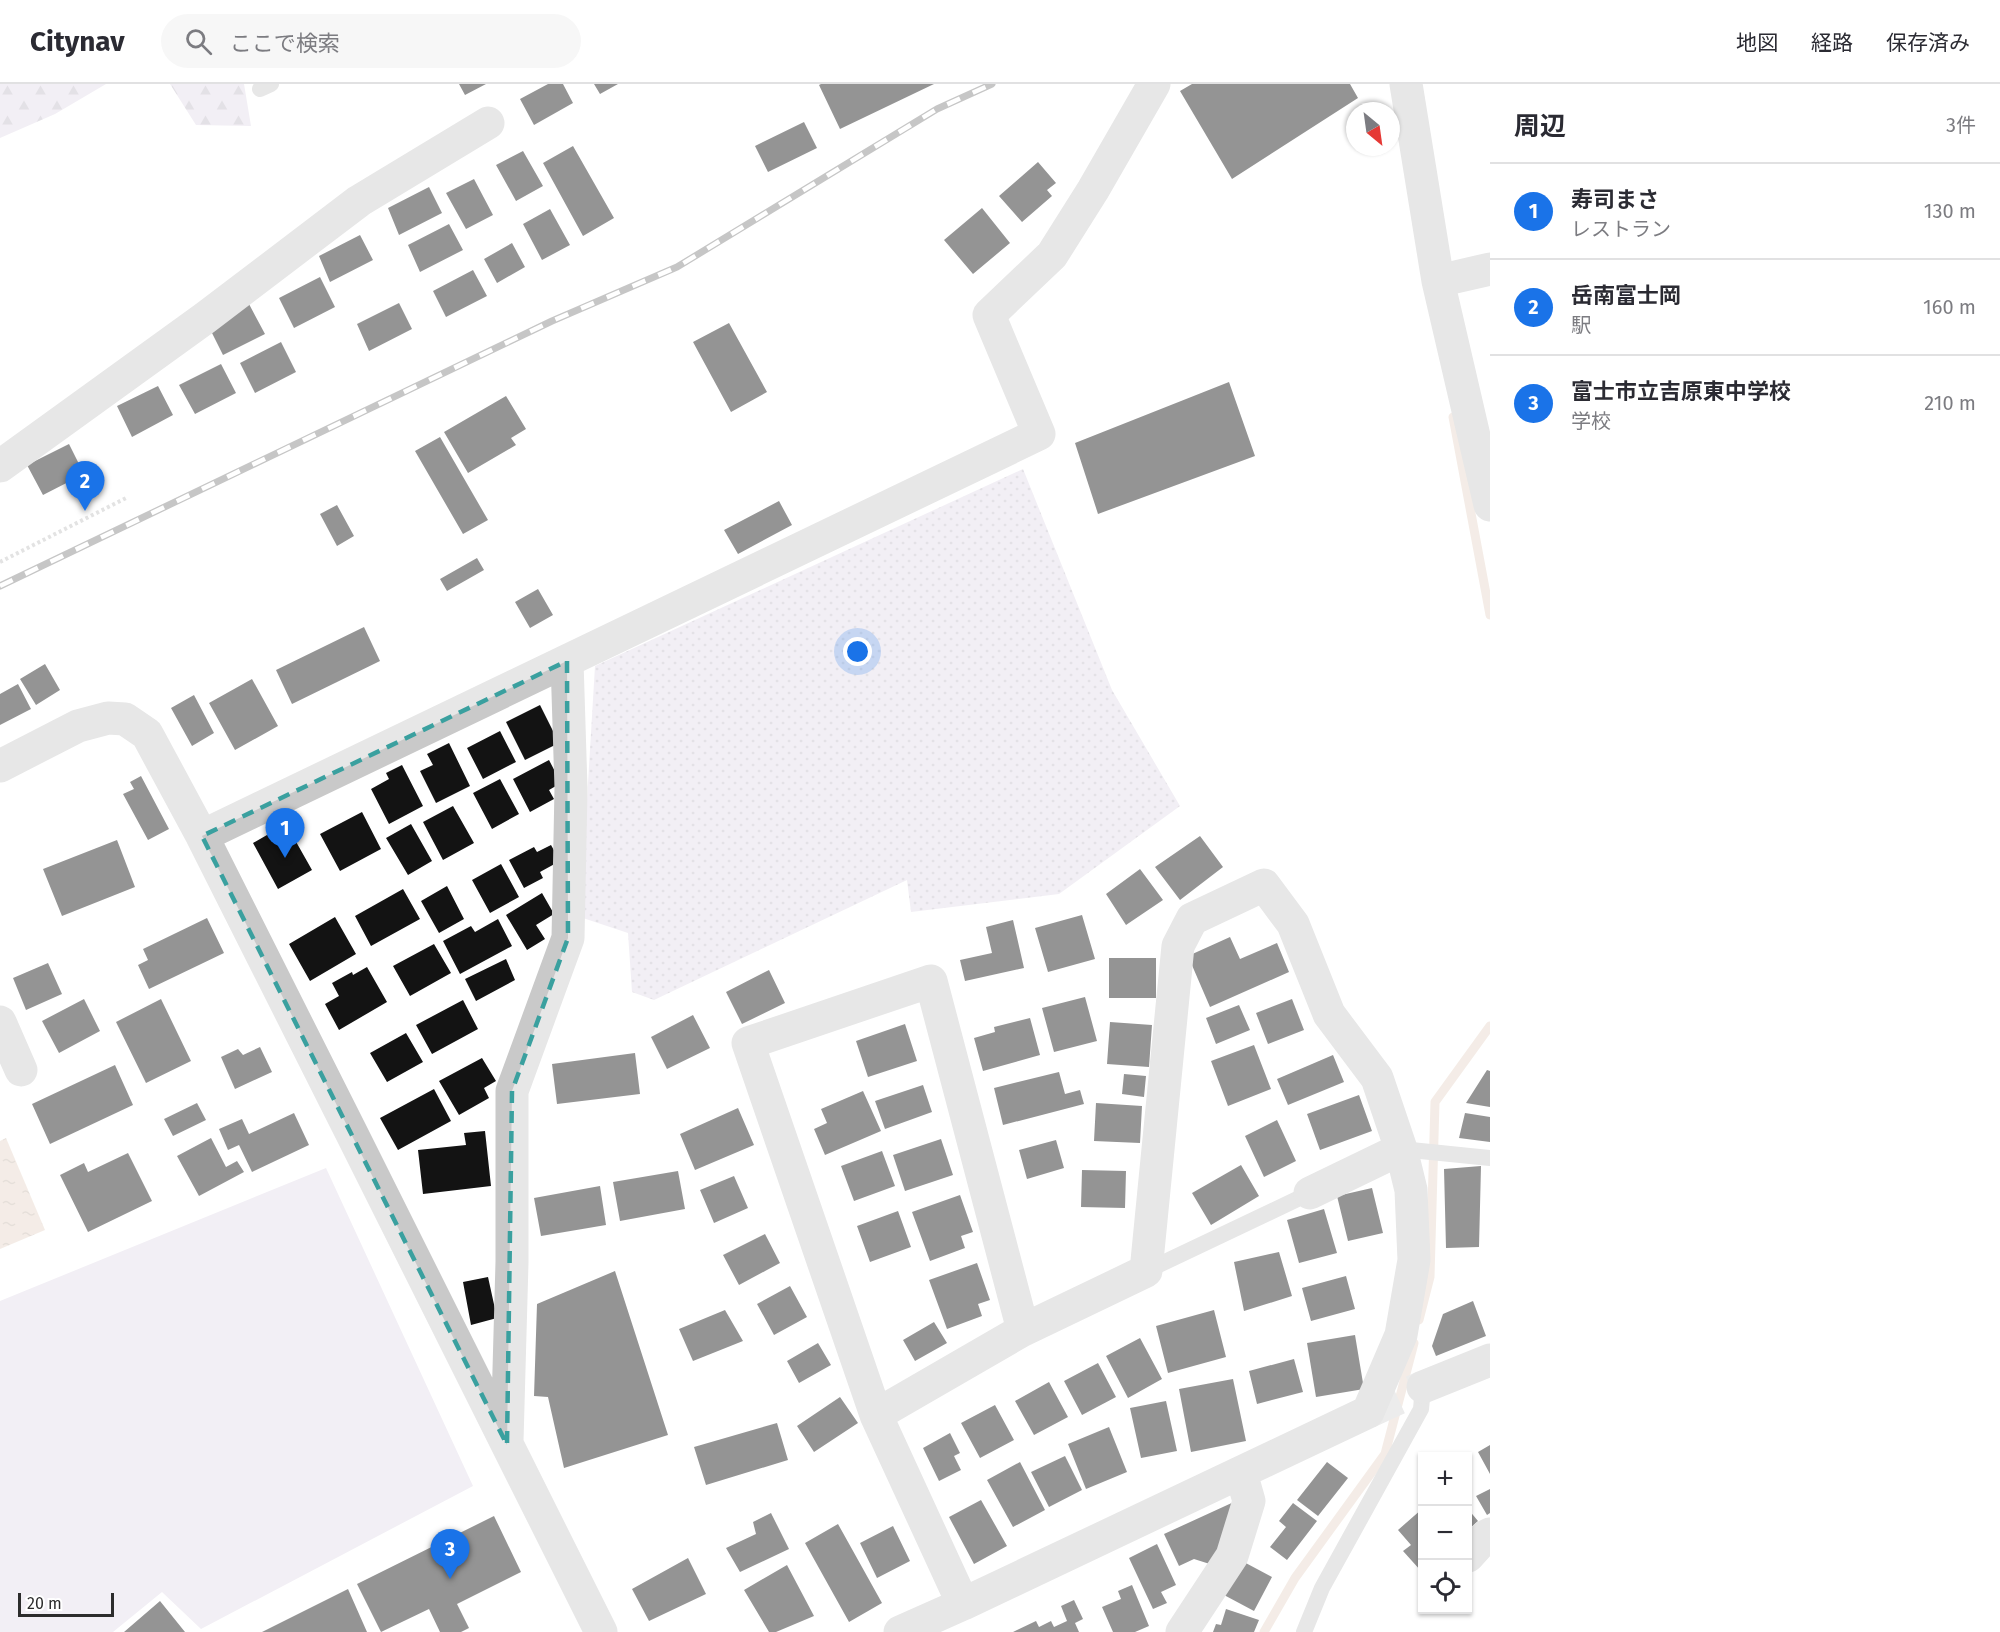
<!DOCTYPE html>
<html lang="ja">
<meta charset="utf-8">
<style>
body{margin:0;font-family:"Fira Sans","Noto Sans JP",sans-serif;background:#f7f7f7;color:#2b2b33}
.controls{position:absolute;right:18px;bottom:18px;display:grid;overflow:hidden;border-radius:0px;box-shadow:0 2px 4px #0004}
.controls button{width:54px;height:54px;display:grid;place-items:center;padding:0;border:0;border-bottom:2px solid #e1e1e2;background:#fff;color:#2b2b33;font:30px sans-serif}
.compass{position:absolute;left:1346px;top:18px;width:54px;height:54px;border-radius:50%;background:#fff;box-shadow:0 2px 4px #0004;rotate:151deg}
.scale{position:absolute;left:18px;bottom:15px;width:96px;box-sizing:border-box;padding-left:6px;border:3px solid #2c2c2c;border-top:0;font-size:16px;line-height:21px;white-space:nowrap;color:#2c2c2c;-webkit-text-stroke:4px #fff;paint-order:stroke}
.you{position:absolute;left:858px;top:568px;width:21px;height:21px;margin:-15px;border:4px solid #fff;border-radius:50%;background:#1a73e8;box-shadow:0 0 0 9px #1a73e833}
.badge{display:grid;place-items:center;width:39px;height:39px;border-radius:50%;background:#1a73e8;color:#fff;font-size:20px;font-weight:700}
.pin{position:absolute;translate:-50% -50px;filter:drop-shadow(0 2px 3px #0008)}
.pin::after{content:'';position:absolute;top:32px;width:21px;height:18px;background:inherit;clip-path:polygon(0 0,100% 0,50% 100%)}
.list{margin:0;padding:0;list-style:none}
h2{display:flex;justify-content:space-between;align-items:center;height:78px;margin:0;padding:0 24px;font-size:26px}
h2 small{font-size:20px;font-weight:400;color:#7c7c81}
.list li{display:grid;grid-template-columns:39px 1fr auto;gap:18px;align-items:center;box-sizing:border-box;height:96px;padding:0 24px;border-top:2px solid #e1e1e2}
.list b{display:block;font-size:22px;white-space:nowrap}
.list p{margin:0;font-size:20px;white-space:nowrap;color:#7c7c81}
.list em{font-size:20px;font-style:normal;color:#7c7c81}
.icon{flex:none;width:33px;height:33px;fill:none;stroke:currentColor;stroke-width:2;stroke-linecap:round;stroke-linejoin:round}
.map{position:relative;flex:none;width:1490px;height:1548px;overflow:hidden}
header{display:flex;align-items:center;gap:36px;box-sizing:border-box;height:84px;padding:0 30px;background:#fff;border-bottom:2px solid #e1e1e2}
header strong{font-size:28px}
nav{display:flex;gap:33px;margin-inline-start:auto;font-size:21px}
.search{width:420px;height:54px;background:#f7f7f7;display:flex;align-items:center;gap:15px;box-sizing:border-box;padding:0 21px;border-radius:33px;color:#7c7c81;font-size:22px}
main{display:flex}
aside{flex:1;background:#fff}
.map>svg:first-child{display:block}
.grass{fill:#e2dbe8}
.forest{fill:url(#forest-firs)}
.park{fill:url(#park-dots)}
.water{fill:url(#water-ripples)}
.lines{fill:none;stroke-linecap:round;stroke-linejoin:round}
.stream{stroke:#e7d6c9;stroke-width:9}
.building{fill:#131313}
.minor-tunnel{stroke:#d5d5d5;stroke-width:33;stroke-dasharray:33 16;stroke-linecap:butt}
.path{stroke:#c0c0c0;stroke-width:4;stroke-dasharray:3 3;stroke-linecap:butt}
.service{stroke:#c9c9c9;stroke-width:16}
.minor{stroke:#c9c9c9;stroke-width:33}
.rail-casing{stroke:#818181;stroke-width:7}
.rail{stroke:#fff;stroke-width:4.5;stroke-dasharray:14;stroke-linecap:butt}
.marked{fill:none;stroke:#3aa09f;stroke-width:4.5;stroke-dasharray:12 8;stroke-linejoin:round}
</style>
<header>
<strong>Citynav</strong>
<div class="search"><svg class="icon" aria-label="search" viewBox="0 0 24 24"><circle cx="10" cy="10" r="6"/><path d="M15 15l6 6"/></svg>ここで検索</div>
<nav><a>地図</a><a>経路</a><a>保存済み</a></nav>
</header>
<main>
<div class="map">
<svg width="1490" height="1548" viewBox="0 0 1490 1548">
<defs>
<pattern id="forest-firs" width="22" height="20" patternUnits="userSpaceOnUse" patternTransform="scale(1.5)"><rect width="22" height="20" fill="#e2dbe8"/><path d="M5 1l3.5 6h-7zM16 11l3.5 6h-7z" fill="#c2bcc7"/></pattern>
<pattern id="park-dots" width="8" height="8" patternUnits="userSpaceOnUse" patternTransform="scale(1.5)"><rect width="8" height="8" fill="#e2dbe8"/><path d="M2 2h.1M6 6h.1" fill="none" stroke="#c2bcc7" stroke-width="1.8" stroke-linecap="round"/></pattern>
<pattern id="water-ripples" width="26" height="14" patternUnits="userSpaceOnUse" patternTransform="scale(1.5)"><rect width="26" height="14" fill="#e7d6c9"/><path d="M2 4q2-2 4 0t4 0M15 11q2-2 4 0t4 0" fill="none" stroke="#c6b8ad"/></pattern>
</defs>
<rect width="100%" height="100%" fill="#fff"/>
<path class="grass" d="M326,1084L473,1402L201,1545L162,1508L113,1548H0V1217Z"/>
<path class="forest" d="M0,0H106L55,30L0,54Z
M170,0H244L251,42L196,41Z"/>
<path class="park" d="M1023,385L1112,606L1180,722L1059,810L911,828L907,796L654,916L632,908L628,849L580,833L595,582Z"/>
<path class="water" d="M6,1054L45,1146L0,1165V1057Z"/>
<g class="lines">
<path class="stream" d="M1453,333L1490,531
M1419,1236L1430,1193L1435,1018L1490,942
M1264,1548L1295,1494L1385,1370L1414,1259"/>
</g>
<path class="building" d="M459,0H486L465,11Z
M548,0H563L573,19L534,41L520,15Z
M594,0H618L600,10Z
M821,0H934L840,45L819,1Z
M1192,0H1350L1358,14L1232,95L1180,7Z
M804,38L817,64L768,88L755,62Z
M573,62L614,134L583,152L543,79Z
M523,67L543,102L516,117L496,81Z
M1038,78L1056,99L1047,106L1052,112L1022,138L999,112Z
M474,95L493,131L466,145L446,109Z
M429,103L442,129L399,151L388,124Z
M982,124L1010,159L973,190L944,156Z
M550,125L570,161L542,176L523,140Z
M449,140L463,166L420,188L408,161Z
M360,151L373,176L330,198L319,172Z
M512,159L525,183L497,199L484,175Z
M473,186L487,212L446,233L433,207Z
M320,193L335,223L294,244L279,214Z
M399,219L412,245L369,267L357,240Z
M249,220L265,250L223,271L208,241Z
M729,239L767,308L731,328L693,258Z
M281,258L296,288L255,309L240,279Z
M221,280L236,309L195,330L179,301Z
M1229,298L1255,372L1098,430L1075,359Z
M158,302L173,331L132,353L117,322Z
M506,312L526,345L511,354L516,361L468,389L444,348Z
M440,353L488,436L463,450L415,367Z
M69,360L84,390L43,411L27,381Z
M779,417L792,441L738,470L724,446Z
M337,421L354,452L337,462L320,430Z
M477,474L484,486L447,507L440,495Z
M538,505L553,531L530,544L515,518Z
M364,543L380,577L292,620L276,586Z
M45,580L60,606L36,621L20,595Z
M252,595L278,642L235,666L209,619Z
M18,600L31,625L0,641V610Z
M194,611L214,649L192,662L171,624Z
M540,621L559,659L525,676L506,638Z
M500,647L516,678L483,695L467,664Z
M449,659L470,702L436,719L420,687L433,681L427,670Z
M549,676L561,699L549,706L554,715L530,728L513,695Z
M402,681L423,722L389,740L371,705L389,695L386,689Z
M141,692L169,745L148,756L123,710L134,705L130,698Z
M500,695L519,730L492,745L473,709Z
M453,722L474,759L443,776L423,738Z
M362,728L381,765L340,787L320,750Z
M286,740L312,786L278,805L253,759Z
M411,740L432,777L408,791L386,754Z
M1200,752L1223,783L1180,816L1155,783Z
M117,756L135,803L62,832L43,785Z
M551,761L560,777L540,788L543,794L524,804L509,776L534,763L537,768Z
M501,780L519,813L490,829L472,796Z
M1140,785L1163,816L1126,841L1106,810Z
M447,802L464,835L439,849L421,817Z
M403,805L420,835L371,862L355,832Z
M542,809L554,830L536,841L545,855L527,866L506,831Z
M1082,831L1095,875L1048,888L1035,844Z
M335,833L356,870L310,897L289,860Z
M207,834L224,869L149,905L138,881L148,876L143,865Z
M498,835L512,862L460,890L443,857L471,842L475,848Z
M1013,836L1024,884L965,897L960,876L992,869L986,843Z
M1230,853L1240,875L1277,859L1289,888L1210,923L1188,872Z
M434,860L451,889L410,912L393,882Z
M1109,874H1156V914H1109Z
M506,875L515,896L476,917L465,895Z
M48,879L62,910L26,926L13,894Z
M367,883L387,918L339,946L325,920L339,912L332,899L352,888L353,891Z
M769,886L785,919L742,940L726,908Z
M1085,913L1097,957L1054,968L1042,924Z
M84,915L100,947L59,969L42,937Z
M161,915L191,977L146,999L116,938Z
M1292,915L1304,946L1268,960L1256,929Z
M463,916L478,945L432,970L416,941Z
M1239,921L1250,946L1216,960L1206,934Z
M693,931L710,964L667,985L651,953Z
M1030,934L1040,971L983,987L974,954L995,948L994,943Z
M1110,938L1152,941L1149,983L1107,980Z
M905,940L917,977L868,993L856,957Z
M406,949L423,978L387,998L370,969Z
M1254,961L1271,1005L1228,1022L1211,977Z
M260,963L272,988L235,1005L221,973L238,965L243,971Z
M635,969L640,1010L557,1020L552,980Z
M1333,971L1344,998L1288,1021L1277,995Z
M482,974L496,997L484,1004L489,1014L459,1031L439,997Z
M115,981L133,1021L50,1060L32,1020Z
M1487,986L1490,987V1023L1466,1019Z
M1059,988L1065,1010L1080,1006L1084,1020L1003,1041L994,1004Z
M1124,990L1146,992L1144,1013L1122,1010Z
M923,1001L932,1028L885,1045L875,1017Z
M434,1005L451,1037L398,1066L380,1034Z
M863,1007L881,1047L825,1071L814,1045L827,1039L821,1025Z
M1359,1011L1372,1047L1320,1066L1307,1030Z
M197,1019L206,1036L173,1052L164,1035Z
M1096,1019L1142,1022L1140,1059L1094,1057Z
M738,1024L754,1061L695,1086L680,1050Z
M294,1029L309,1061L252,1088L239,1061L228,1066L219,1045L242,1035L249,1050Z
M1465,1029L1490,1033V1058L1459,1054Z
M1277,1036L1296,1077L1264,1093L1245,1052Z
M485,1047L491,1102L423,1110L418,1066L466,1061L464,1049Z
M211,1054L226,1083L237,1077L244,1088L199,1112L177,1072Z
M941,1055L953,1091L905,1107L893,1071Z
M1056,1056L1064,1084L1027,1095L1019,1066Z
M882,1067L895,1102L854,1117L841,1082Z
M128,1069L152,1117L88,1148L60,1091L84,1079L88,1088Z
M1241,1081L1259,1112L1211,1141L1192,1109Z
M1481,1082L1479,1163L1446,1164L1444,1085Z
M1082,1086L1126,1087L1125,1124L1081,1123Z
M678,1087L685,1125L620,1137L613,1098Z
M734,1092L748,1124L714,1139L700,1106Z
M600,1102L606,1141L541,1152L534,1114Z
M1372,1104L1383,1149L1348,1157L1337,1112Z
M960,1111L973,1148L961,1152L965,1164L930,1177L912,1128Z
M1324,1125L1337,1169L1299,1179L1287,1136Z
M898,1127L911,1163L870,1178L857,1142Z
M765,1150L780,1179L739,1201L723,1171Z
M1279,1168L1292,1212L1244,1227L1234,1178Z
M977,1179L990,1216L978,1220L982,1232L947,1245L929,1196Z
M615,1187L668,1351L564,1384L548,1313L534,1312L537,1220Z
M1346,1192L1355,1225L1311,1237L1302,1204Z
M488,1193L497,1234L471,1241L463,1198Z
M790,1202L807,1233L774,1251L757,1220Z
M1473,1217L1486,1252L1436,1272L1432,1262L1443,1230Z
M725,1226L743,1257L693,1277L679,1245Z
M1214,1226L1226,1273L1168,1289L1156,1242Z
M934,1238L947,1259L915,1277L903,1256Z
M1355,1251L1364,1305L1316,1313L1307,1259Z
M1140,1254L1162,1295L1128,1314L1106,1272Z
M818,1259L831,1281L799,1299L787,1277Z
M1294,1275L1303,1308L1257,1320L1249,1287Z
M1098,1279L1116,1313L1082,1331L1064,1297Z
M1233,1295L1246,1357L1191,1368L1179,1305Z
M1049,1298L1068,1333L1034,1351L1015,1317Z
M840,1313L858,1339L814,1368L797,1342Z
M1166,1317L1177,1367L1141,1374L1130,1324Z
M995,1321L1014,1356L980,1374L961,1339Z
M777,1339L788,1376L706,1401L694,1363Z
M1109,1343L1127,1388L1086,1405L1068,1360Z
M950,1349L960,1369L954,1372L961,1386L939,1397L923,1364Z
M1490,1361V1390L1478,1368Z
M1065,1372L1082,1406L1049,1423L1031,1388Z
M1020,1378L1045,1426L1013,1443L987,1396Z
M1327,1378L1348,1394L1318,1432L1297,1416Z
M1490,1405V1429L1487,1431L1476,1412Z
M981,1416L1007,1462L974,1480L949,1433Z
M1236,1417L1216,1482L1194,1475L1179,1482L1164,1450Z
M1293,1419L1317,1437L1287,1476L1270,1463L1286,1443L1279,1437Z
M1422,1425V1485L1421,1487L1403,1467L1411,1461L1398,1446Z
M1468,1425L1478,1437L1468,1446Z
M771,1429L789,1465L740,1488L726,1464L756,1450L753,1438Z
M494,1432L521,1488L457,1520L469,1544L461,1548H440L429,1525L381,1548L357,1500Z
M838,1440L882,1519L849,1538L805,1459Z
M893,1442L910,1477L877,1494L860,1459Z
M1157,1460L1176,1501L1161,1508L1167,1519L1153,1525L1129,1474Z
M688,1474L706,1510L649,1537L632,1505Z
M1242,1477L1272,1493L1254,1527L1224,1511Z
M787,1481L814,1532L776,1548H769L744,1506Z
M1132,1501L1149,1542L1135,1548H1113L1102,1523L1121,1515L1118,1507Z
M348,1505L367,1548H262Z
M1074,1516L1083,1535L1075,1539L1079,1548H1013L1036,1537L1039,1543L1051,1537L1054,1543L1067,1537L1061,1522Z
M160,1517L185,1548H124Z
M1226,1525L1259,1536L1254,1548H1213L1216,1540L1221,1541Z"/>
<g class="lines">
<path class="minor-tunnel" d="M1368,1328L1423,1303"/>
<path class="path" d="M0,478L128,413"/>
<path class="service" d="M260,5L271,0
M1401,1065L1490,1074
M1146,1187L1310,1109
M1304,1548L1322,1504L1421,1325L1423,1303"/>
<path class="minor" d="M1406,0L1438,197L1490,421
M1438,197L1490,185
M0,382L205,234L359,117L488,39
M0,682L78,642L108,634L125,635L147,650L202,752L351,1048L601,1548
M202,752L1039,350L989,231L1052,171L1093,106L1154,0
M0,938L21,986
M1310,1109L1401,1065
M1423,1303L1490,1276
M876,1331L1023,1246L1146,1187L1178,862L1192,835L1264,801L1293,840L1329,930L1377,994L1401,1065L1411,1106L1414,1176L1401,1251L1368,1328L963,1520L900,1548
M507,1357L512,1178V1007L568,854L571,704L567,577
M1468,1472L1486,1452L1490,1450
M963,1520L876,1331L748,959L931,897L1023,1246
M1182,1548L1232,1472L1249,1417L1241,1389"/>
<defs>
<path id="rail" d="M0,502L552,237L677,183L937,25L992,0"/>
</defs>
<use href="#rail" class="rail-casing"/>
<use href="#rail" class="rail"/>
</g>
<path d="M0 0H1490V1548H0ZM567,577L568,854L512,1007L507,1361L202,752Z" fill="#fff" fill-opacity=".55" fill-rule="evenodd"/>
<path class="marked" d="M567,577L568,854L512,1007L507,1361L202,752Z"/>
</svg>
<div class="controls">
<button>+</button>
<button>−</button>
<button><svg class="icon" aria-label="locate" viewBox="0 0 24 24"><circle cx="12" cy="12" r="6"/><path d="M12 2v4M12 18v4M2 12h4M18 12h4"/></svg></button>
</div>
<svg class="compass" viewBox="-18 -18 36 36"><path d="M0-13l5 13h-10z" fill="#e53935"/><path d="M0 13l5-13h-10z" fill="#7c7c81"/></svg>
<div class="scale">20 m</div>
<div class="you"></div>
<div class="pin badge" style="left:285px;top:774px">1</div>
<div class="pin badge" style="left:85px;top:427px">2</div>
<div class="pin badge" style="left:450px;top:1495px">3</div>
</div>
<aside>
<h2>周辺<small>3件</small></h2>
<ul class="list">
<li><span class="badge">1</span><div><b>寿司まさ</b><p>レストラン</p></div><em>130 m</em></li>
<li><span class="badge">2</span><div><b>岳南富士岡</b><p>駅</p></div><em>160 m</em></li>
<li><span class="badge">3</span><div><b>富士市立吉原東中学校</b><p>学校</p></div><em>210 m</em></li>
</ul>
</aside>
</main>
